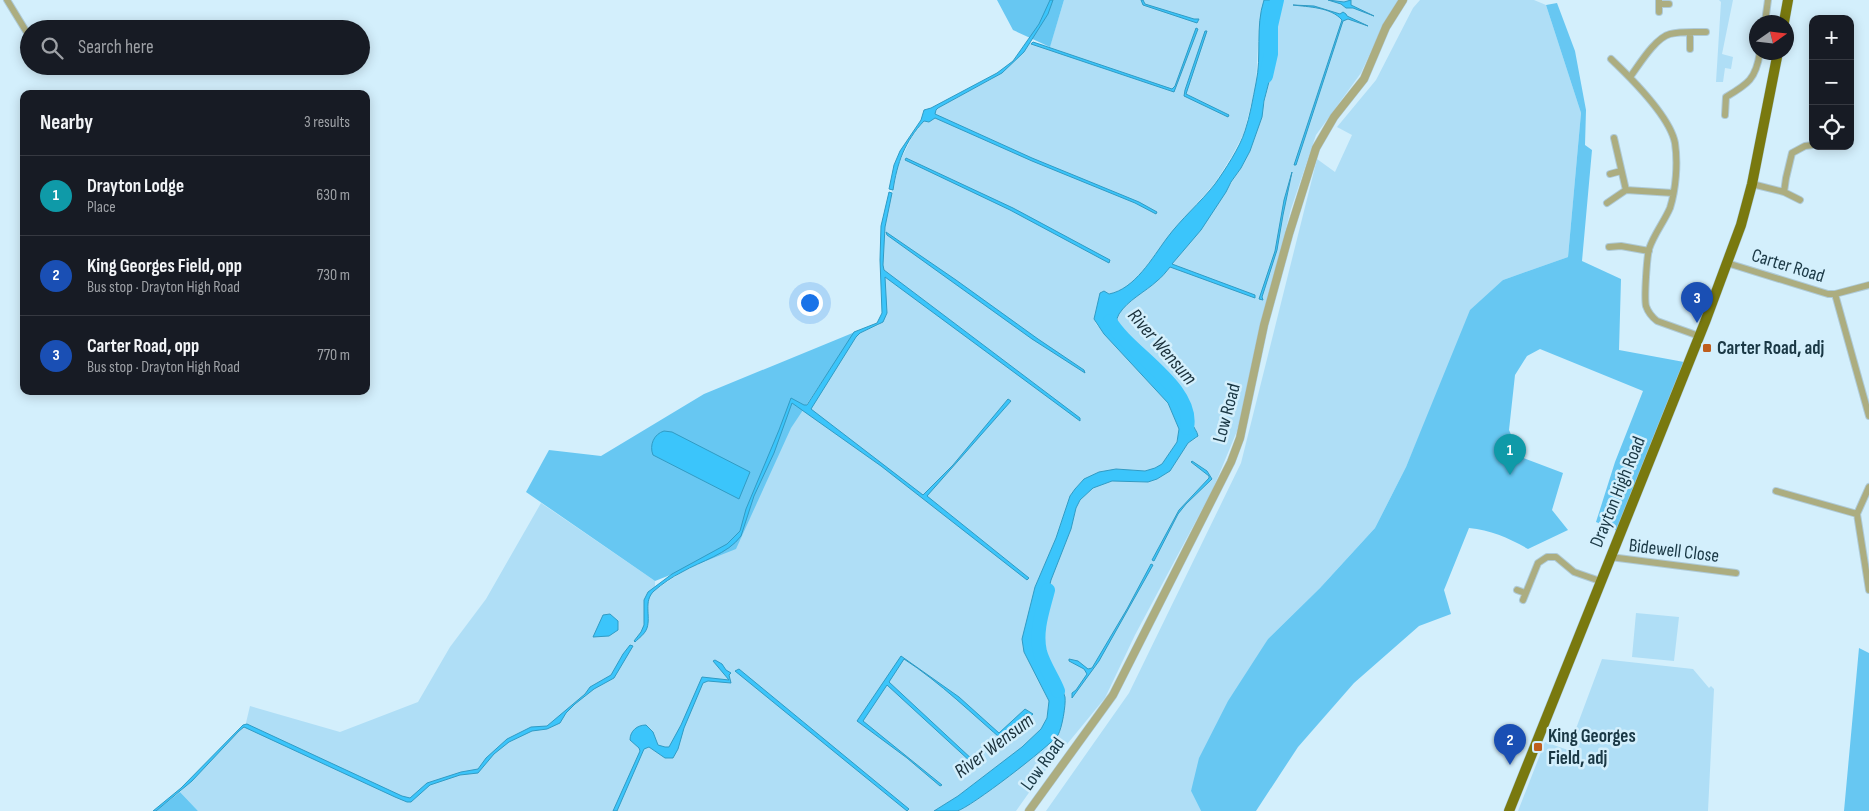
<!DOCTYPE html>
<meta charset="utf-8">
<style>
body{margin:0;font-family:"Sofia Sans Condensed",sans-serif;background:#20242c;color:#f1f3f6}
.controls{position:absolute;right:15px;top:15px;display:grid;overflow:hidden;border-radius:10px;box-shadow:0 2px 12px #0003}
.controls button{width:45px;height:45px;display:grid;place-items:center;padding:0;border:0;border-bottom:1px solid #363941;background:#171b24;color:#f1f3f6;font:25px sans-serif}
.compass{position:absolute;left:1749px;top:15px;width:45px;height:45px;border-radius:50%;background:#171b24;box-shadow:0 2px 12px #0003;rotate:76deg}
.you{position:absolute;left:809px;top:302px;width:18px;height:18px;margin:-12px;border:4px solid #fff;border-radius:50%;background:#1a73e8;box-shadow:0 0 0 8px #1a73e833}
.badge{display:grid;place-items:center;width:32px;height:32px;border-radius:50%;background:#ea580c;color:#fff;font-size:16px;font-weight:700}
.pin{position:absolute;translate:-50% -41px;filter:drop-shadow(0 1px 2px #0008)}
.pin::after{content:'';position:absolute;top:26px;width:18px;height:15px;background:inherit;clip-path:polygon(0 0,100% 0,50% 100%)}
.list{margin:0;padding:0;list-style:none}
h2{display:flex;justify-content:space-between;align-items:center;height:65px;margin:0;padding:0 20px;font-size:21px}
h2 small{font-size:16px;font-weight:400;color:#9ea1a6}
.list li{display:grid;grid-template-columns:32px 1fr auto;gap:15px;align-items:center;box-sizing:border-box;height:80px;padding:0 20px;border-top:1px solid #363941}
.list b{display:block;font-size:19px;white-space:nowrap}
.list p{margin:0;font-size:16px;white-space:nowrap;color:#9ea1a6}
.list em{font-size:16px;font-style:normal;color:#9ea1a6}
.icon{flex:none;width:28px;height:28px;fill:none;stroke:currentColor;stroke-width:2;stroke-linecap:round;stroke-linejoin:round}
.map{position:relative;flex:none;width:1869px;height:811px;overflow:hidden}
.search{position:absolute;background:#171b24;box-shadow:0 2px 12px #0003;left:20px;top:20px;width:350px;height:55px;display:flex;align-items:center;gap:12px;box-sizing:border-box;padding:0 18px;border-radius:28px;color:#9ea1a6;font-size:19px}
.panel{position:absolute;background:#171b24;box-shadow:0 2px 12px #0003;left:20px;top:90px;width:350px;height:305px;border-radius:10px}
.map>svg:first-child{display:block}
.green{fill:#afdef6}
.forest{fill:#67c7f2}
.water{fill:#3bc5fb;stroke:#319bc4}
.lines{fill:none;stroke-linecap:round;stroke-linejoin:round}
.river{stroke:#3bc5fb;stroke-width:14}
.minor-casing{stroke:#aecad7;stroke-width:8}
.tertiary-casing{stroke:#aecad7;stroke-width:9}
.primary-casing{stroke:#aecad7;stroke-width:11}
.minor{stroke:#acad80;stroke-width:6}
.tertiary{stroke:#acad80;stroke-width:8}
.primary{stroke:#79790f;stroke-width:10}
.poi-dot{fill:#bf5e1d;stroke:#d3effc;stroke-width:2}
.labels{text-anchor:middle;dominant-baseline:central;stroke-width:5;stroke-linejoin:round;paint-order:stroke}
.street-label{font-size:19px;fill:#1a3845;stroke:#d3effc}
.poi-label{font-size:19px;font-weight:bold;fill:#1a3845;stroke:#d3effc;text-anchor:start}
.water-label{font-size:20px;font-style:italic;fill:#1a303a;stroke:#d3effc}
</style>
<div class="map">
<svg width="1869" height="811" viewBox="0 0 1869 811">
<rect width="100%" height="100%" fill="#d3effc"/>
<path class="green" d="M1064,0H1264L1259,26L1256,85L1244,133L1232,156L1215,183L1172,232L1137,278L1125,288L1113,293H1100L1094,319L1096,324L1168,403L1179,429L1177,442L1162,464L1155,468L1145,471L1116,469L1084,479L1075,489L1070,496L1056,538L1035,587L1029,613L1024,652L1049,701L1047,718L1041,729L1022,747L958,796L934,811H198L180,792L239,731L245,727L250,706L340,732L418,702L450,647L486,599L541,503L655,581V590L682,572L715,556L792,403L808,413L856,337L860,333L879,325L887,313L883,266L885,227L897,167L912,137L924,121L927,122L938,108L992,79L1024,52L1028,43L1033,42L1050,46Z
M1279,0H1399L1385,21L1361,73L1316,135L1291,209L1272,283L1237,431L1213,489L1135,635L1105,698L1040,777L1016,811H958L1011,774L1058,734L1059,685C1048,674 1036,662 1034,646L1051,580L1071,529L1076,508L1080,500L1093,488L1112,481L1148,482L1157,479L1170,471L1188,443L1197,438V432L1186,407L1124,341L1117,329L1116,319C1126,300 1148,291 1163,275C1192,242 1217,205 1241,168C1259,140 1263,105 1271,75C1273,66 1270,54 1270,44C1270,28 1274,15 1279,0Z
M1420,0H1534L1546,5L1581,113L1568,257L1503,280L1438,392L1406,467L1375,528L1320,588L1268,639L1191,791L1201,811H1046L1129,693L1241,463L1317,159L1335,172L1352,135L1337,127L1376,80L1413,8Z
M1719,0H1733L1722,54L1733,57L1731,69L1725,68L1723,82H1716L1721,2Z
M1636,613L1679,617L1674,661L1632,657Z
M1602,659L1693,669L1709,688L1711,686L1714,689L1708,811H1518L1545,742L1568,750Z"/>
<path class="forest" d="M997,0H1064L1050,47L1013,30Z
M1557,3L1575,51L1586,110L1585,145L1592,150L1582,261L1621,279L1619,350L1684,362L1617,531L1596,522L1615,462L1643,391L1540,349L1527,356L1515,375L1509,430L1521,457L1563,473L1552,510L1568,530L1528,549C1509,538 1491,530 1469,528L1444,590L1451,614L1419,626L1354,683L1298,747L1256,811H1201L1191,791L1199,758L1228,701L1268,639L1320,588L1375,528L1406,467L1470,310L1503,280L1568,257L1581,113L1546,5Z
M855,332L791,428L736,549L655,581L526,492L549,450L601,456L704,394Z
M1859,648L1869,653V811H1844Z
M180,792L198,811H156Z"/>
<path class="water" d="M1050,0H1053L1048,14L1024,52L1002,73L938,108L936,110L935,114L1032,158L1139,202L1157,212L1156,214L1135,203L1032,161L935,118L929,122L924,121C905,141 897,163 893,190L889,189L894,165L900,151L921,120L924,110L931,108L997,73L1013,61L1039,24Z
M1141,0H1143L1145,4L1194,19H1199L1197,23L1143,5Z
M1264,0H1279L1271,23V74L1264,101L1262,117L1250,151L1241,168L1231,182L1226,192L1201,230L1172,264L1255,295V298L1170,267C1166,272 1162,277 1157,281C1145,292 1128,300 1119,314C1105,337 1153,366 1167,380C1179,393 1185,407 1192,423C1194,428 1197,431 1198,436L1188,443L1170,471L1157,479L1148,482L1112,481L1093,488L1080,500L1076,508L1071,529L1051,580L1034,646C1037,669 1061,678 1065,697C1066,705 1062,728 1058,735C1050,746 970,808 957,811C951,811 941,811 934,811L958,796L1022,747L1041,729L1047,718L1049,701L1024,652L1022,639L1035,587L1056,538L1070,496L1075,489L1084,479L1099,472L1116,469L1145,471L1155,468L1162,464L1177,442L1179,429L1168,403L1104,334L1094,319L1100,293L1104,291L1109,294C1135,289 1152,258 1167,238C1181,219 1200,203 1215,184C1225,170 1240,147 1245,131C1250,116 1253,98 1256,83C1262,56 1255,27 1264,0Z
M1328,0L1344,2L1351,0V5L1374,16L1353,8H1346L1341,4Z
M1293,5L1314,6L1340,14L1343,12L1346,14L1347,16L1368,26L1348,19L1343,21L1296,165H1294L1342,20C1331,7 1308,7 1293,5Z
M1196,28L1198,29L1174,92L1031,44L1033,42L1172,89L1175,86Z
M1205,31H1207L1186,94L1229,115L1228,117L1184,96L1185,90Z
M906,158L1013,208L1110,260L1109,263L1010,210L905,160Z
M1292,172L1283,215L1277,250L1262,297L1263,300L1259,299L1275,251L1284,200Z
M889,192L892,193L885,227L883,265L884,270L1080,418V421L885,277L887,313L883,322L860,333L856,337L811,409L923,495L953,465L1008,399L1011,401L927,496L1029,578L1027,580L881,466L792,403L774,453L754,496L741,536C728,554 701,561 682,572C672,577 662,584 654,591C643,601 651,616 647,628C645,634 639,638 635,642L634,641L641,632L644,625V600L648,592L672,574L727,544L740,531L746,509L779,430L791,398L804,405H807L854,332L877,323L882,313L880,260L881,226Z
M886,232L956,280L1038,339L1084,370L1085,373L1032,339L887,235Z
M664,431L672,432L750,472L739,499L653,455C649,445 654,434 664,431Z
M1192,461L1207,471L1212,479L1186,504L1178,514L1154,561L1152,560L1179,510L1209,478V476L1191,462Z
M1151,564L1153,565L1099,661L1072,698V693L1076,690L1087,674L1084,669L1069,661V659L1078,661L1088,669L1092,668L1127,609Z
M610,614L618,621V630L609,636L593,637L603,615Z
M630,645L633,646L614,678L594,689L575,704L566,713L560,723L547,729L532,731L509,742L494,754L478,773L460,775L430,785L411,802H407L395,797L244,727L239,731L192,781L156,811H153L181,788L243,725L247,724L402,796L410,798L427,783L461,772L478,769L486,758L507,739L531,727L547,726L585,694L590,687L611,675L623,654Z
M901,656L959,697L999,733L1025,709L1033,714L1031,716L1027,713L1003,735L1008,740L1006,743C972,714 941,683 904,659L889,682L974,761L972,763L887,685L863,721L942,785L940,786L907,758L857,721Z
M715,660L722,664L726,670L731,673L729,675L731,683L708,681L703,683L684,728L678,749L673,758H665L649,747L644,749L617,811H613L640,751L639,748L630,740C630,731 637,725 646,725L653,732L658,745L665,747H669L681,725L702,677L729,680L713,661Z
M739,669L909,809L907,811L735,671Z"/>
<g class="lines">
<path class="river" d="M1266,76L1271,54V26L1277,0
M1110,321C1128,353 1195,387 1187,428
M1048,590C1043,610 1035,631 1040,652C1044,666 1053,678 1058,691"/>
<defs>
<path id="minor" d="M7,0L29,36
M1659,0V12
M1659,4H1669
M1765,22L1768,0
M1690,33V49
M1611,59C1631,78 1670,117 1675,143C1678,163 1676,189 1670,208C1664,222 1654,234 1649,249C1647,257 1644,297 1646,306C1648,312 1652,317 1657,321L1699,336
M1630,77C1639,65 1655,38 1670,34C1681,31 1695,32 1706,32
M1725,115L1726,97C1748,84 1756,79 1760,52
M1614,138L1626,190
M1610,174L1621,171
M1752,184L1784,192L1800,200
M1784,192L1786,178L1792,153L1805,146L1813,145
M1607,203L1626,190L1673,193
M1609,247L1621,246L1649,251
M1727,263L1828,294H1835L1869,285
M1835,294L1869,416
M1776,491L1857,514L1869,590
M1857,514L1869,487
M1610,557L1736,573
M1517,590L1525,593
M1523,600L1538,563L1547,557H1556L1574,572L1600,581"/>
<path id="tertiary" d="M1029,811L1113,695L1231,462L1240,438L1264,325L1289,234L1316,148L1334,117L1364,79L1386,27L1403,0"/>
<path id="primary" d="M1784,22L1788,0
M1509,811L1705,322L1741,225L1752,184L1778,52"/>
</defs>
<use href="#minor" class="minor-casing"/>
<use href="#tertiary" class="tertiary-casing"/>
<use href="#primary" class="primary-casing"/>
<use href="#minor" class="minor"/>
<use href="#tertiary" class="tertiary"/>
<use href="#primary" class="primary"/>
</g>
<g class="poi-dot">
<rect x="1702" y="343" width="10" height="10" rx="2.5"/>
<rect x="1533" y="742" width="10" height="10" rx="2.5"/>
</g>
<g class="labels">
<g class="street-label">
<text transform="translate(1788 266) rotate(17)">Carter Road</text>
<text transform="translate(1227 413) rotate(-75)">Low Road</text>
<text transform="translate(1618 492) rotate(-68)">Drayton High Road</text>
<text transform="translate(1674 551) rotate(7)">Bidewell Close</text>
<text transform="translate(1043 764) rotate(-54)">Low Road</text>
</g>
<g class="poi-label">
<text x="1717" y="348">Carter Road, adj</text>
<text x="1548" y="736">King Georges<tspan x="1548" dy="22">Field, adj</tspan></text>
</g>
<g class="water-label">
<text transform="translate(1162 347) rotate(49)">River Wensum</text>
<text transform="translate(994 746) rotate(-37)">River Wensum</text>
</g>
</g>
</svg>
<div class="controls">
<button>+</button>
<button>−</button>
<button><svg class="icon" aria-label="locate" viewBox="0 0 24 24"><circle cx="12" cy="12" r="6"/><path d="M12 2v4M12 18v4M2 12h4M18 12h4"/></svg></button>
</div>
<svg class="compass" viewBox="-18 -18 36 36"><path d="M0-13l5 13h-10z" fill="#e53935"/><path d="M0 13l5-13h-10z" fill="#9ea1a6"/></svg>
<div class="you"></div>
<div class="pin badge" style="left:1510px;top:475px;background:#0f9aa8">1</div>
<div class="pin badge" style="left:1510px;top:765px;background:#1a4fb4">2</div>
<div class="pin badge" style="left:1697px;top:323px;background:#1a4fb4">3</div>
<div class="search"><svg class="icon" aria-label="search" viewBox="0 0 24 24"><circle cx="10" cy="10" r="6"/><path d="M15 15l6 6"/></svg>Search here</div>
<section class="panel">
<h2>Nearby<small>3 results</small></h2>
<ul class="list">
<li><span class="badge" style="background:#0f9aa8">1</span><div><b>Drayton Lodge</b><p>Place</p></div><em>630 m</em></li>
<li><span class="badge" style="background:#1a4fb4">2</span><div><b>King Georges Field, opp</b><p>Bus stop · Drayton High Road</p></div><em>730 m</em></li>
<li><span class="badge" style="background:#1a4fb4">3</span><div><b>Carter Road, opp</b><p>Bus stop · Drayton High Road</p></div><em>770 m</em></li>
</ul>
</section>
</div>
